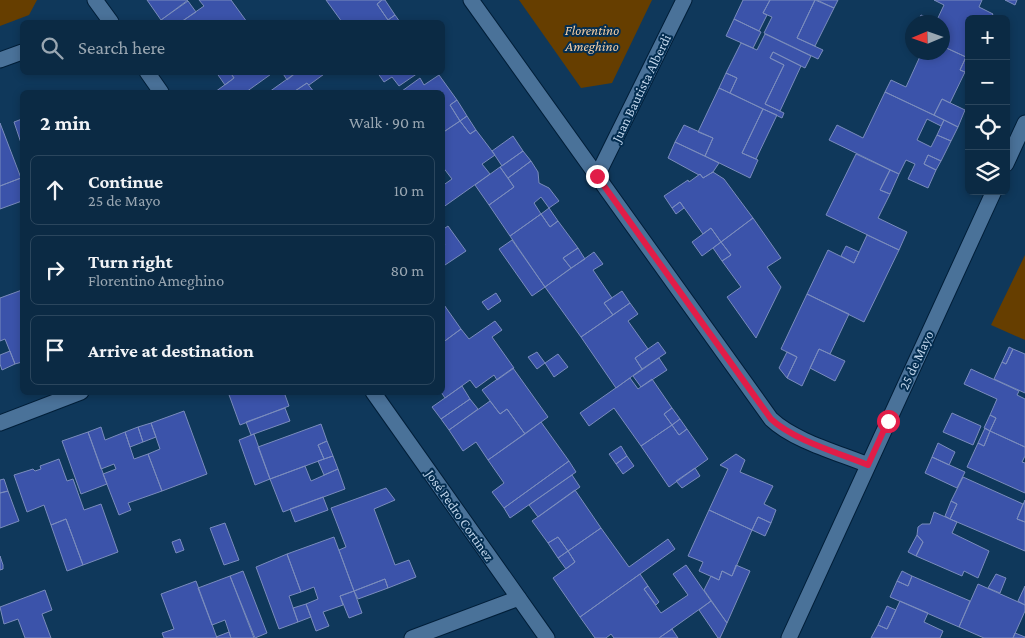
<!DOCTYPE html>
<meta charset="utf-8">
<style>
body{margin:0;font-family:"Crimson Pro",serif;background:#19364f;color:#f1f3f6}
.controls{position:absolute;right:15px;top:15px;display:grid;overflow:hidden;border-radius:8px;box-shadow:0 2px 8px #0003}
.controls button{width:45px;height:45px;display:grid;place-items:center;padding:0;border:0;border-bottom:1px solid #2b465d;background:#0b2a44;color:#f1f3f6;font:25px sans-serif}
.compass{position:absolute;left:905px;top:15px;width:45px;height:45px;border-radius:50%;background:#0b2a44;box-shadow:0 2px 8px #0003;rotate:268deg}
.stop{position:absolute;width:15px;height:15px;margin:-11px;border:4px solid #e11d48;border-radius:50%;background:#fff}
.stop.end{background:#e11d48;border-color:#fff;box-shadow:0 1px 5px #0008}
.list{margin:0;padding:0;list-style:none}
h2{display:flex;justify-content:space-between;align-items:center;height:65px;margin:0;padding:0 20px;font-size:21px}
h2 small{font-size:16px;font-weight:400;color:#9aa7b2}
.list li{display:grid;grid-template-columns:32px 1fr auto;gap:15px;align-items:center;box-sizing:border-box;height:70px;margin:0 10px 10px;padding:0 10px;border:1px solid #2b465d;border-radius:8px}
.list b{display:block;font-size:19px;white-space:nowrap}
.list p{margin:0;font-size:16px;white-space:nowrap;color:#9aa7b2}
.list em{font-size:16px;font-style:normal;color:#9aa7b2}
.icon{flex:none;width:28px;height:28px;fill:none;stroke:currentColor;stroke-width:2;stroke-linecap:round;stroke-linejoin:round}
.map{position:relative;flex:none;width:1025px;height:638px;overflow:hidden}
.search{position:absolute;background:#0b2a44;box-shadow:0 2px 8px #0003;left:20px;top:20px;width:425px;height:55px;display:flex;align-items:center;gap:12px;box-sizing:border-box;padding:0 18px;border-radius:8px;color:#9aa7b2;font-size:19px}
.panel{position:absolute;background:#0b2a44;box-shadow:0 2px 8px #0003;left:20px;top:90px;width:425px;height:305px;border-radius:8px}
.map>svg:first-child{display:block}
.green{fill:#663e00}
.building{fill:#3b53aa;stroke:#7a8cbd}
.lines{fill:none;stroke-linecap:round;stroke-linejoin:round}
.minor-casing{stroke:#011e38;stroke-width:17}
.minor{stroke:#4a7299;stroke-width:15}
.route{stroke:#e11d48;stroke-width:6}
.labels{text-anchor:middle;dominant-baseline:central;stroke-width:4;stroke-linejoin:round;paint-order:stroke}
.park-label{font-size:14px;font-style:italic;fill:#f3cda4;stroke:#032d50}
.street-label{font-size:14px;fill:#c0d5eb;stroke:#032d50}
</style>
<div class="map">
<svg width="1025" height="638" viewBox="0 0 1025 638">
<rect width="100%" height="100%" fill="#0f385b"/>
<path class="green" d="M0,0H37L29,15L0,26Z
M519,0H652L612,83L581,88Z
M1025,255V340L991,325Z"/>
<path class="building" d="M147,0H188L161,20Z
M199,0H231L247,22H181L204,6Z
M326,0H382L377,4L388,20L384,22H342Z
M382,0H385L395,15L388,20L377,4Z
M743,0H770L763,13L767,15L759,31L734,19Z
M770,0H815L797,38L823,50L818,59L764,33L772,17L763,13Z
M815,0L834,8L815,46L797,38Z
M817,0H838L834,8Z
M934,0H982L979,7L993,14L990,19H969V52L966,57L942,46V22H918L921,15L936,22L944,5Z
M1005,0H1017L1015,5Z
M188,1L196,12L181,22H163L161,20Z
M395,15L400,22H390L388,20Z
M734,19L761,32L753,48L726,36Z
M765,34L811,56L805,68L773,52L770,58L784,65L765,104L784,113L782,118L730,93L737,78L726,73L741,43L757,50Z
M942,46L966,57L960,70L965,72L950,103L942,99L934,115L885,92L891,80L906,87L922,52H942Z
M773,52L801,66L780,111L765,104L784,65L770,58Z
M966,57L969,58V65L965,72L960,70Z
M216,72H230L234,78L225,85Z
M230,72H274L246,92H215L234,78Z
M282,72H297L287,80Z
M297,72H327L309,85L307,83L295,91L296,92H269Z
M377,72H417L418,73L399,86L392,77L384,82Z
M726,73L737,78L730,93L719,88Z
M439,75L457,100L450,105L460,121L442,133V92L402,91L420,78L424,85Z
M307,83L314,92H296L295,91Z
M719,88L763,109L742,153L758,160L750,178L705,156L713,138L698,132Z
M885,92L944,120L941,126L927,119L917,140L931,147L937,135L951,141L941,161L928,155L924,164L936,170L928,188L908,179L915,164L906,160L899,174L829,140L837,125L863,138Z
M942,99L965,110L958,127L934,115Z
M457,100L467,116L460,121L450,105Z
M763,109L777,115L756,159L742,153Z
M467,116L476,130L470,134L460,121Z
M22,119V146L14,122Z
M944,120L958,127L951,141L937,135Z
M460,121L470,134L476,130L495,155L482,164L490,174L442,208V186L452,179L442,166V133Z
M0,123L21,178L0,186Z
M684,125L713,138L705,156L675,142Z
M513,136L523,151L502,166L492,151Z
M675,142L719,163L713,172L703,178L700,174L699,175L668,158Z
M523,151L531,161L508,178L500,167Z
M856,154L890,170L880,190L890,194L878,218L907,232L899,250L826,215Z
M928,155L941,161L936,170L924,164Z
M531,161L538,172L539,183L549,188L559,201L549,208L541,197L534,203L541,214L510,236L489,205L514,187L508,178Z
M500,167L514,187L489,205L475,185Z
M890,170L899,174L890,194L880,190Z
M713,172L724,179L753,218L721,242L711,228L703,234L680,202L672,208L664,196L688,180L689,182L700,174L703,178Z
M21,178L22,183V201L0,209V186Z
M680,202L684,208L676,214L672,208Z
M549,208L558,221L550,227L541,214Z
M541,214L550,227L558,221L578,248L563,258L571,268L545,287L510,236Z
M753,218L781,258L767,267L781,287L756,338L727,297L741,287L722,261L731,255L721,242Z
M448,226L466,251L442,267V247L445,245L442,241V230Z
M711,228L721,242L702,256L692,242Z
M867,235L899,250L864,322L807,294L828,250L854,263Z
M512,240L545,287L532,296L499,249Z
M721,242L731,255L722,261L713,248Z
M846,246L859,252L854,263L841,256Z
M578,248L585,259L571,268L563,258Z
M594,252L603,264L593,270L612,298L604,303L613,315L581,337L545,287Z
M22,290V362L15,364L5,339L0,341V298Z
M622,291L630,303L613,315L604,303Z
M496,293L501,301L488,310L482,302Z
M807,294L849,314L830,354L819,349L802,386L787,378L797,357L781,349Z
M442,302L461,329L442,343Z
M630,303L638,314L628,321L648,349L635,358L642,369L616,388L581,337Z
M495,321L502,330L492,337L514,368L497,380L494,375L476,388L470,380L445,398L441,392H442L444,377L442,343L461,329L469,339Z
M658,342L666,353L642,369L635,358Z
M1009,347L1013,349L1006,364L1002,362Z
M819,349L845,361L835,381L810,368Z
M1013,349L1025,354V393L994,379L1002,362L1006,364Z
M10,351L15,364L2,370L0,364V355Z
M537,352L545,363L537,369L528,357Z
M787,352L797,357L787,378L779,368Z
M558,354L568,367L554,377L545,363Z
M659,358L667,370L641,387L633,376Z
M513,368L548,417L525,434L507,409L500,414L482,390Z
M971,369L1019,391L1017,395L1025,399V447L990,431L996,418L990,415L997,399L964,384Z
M630,378L638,389L652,379L672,408L664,414L672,425L641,446L614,408L589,426L580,413Z
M462,386L470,399L441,419L432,407Z
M228,392H284L289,406L240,425Z
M470,399L478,409L449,430L441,419Z
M490,401L500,414L507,409L525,434L488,460L476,442L463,451L449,430Z
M285,408L290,421L251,435L246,422Z
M672,408L680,419L672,425L664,414Z
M184,411L207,474L162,491L148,454L160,449L151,423Z
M952,413L981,426L973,445L943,432Z
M990,415L996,418L990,431L984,428Z
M680,419L687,429L679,435L672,425Z
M541,422L569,461L504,508L492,492L504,483L488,460Z
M151,423L156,437L143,442L138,427Z
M321,424L327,441L318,445L324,459L270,479L258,447Z
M672,425L679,435L687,429L708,459L669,487L641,446Z
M101,427L105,440L125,432L134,459L148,454L162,491L128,503L131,510L119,515L103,474L116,469L114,464L101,469L88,432Z
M138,427L143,442L130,447L125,432Z
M985,428L990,431L984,446L978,443Z
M990,431L1025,447V456L1022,462L1025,463V493L967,467L978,443L984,446Z
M88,432L107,484L81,494L62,441Z
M254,434L270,479L255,485L239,440Z
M327,441L333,456L324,459L318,445Z
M938,443L955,452L949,465L932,457Z
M621,446L627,456L616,464L609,454Z
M736,454L745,460L740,472L773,486L764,504L776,510L771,523L758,517L752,530L709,510L728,469L720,465Z
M333,456L338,469L324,475L318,461Z
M627,456L634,466L623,474L616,464Z
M932,457L965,472L957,488L925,473Z
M59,459L67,481L73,479L84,510L101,504L118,552L83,565L66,519L51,525L44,505L27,512L14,475L33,469L35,471L41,469L40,466Z
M569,461L576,472L510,518L504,508Z
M305,466L311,481L338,469L345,489L283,512L270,479Z
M695,468L700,476L682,488L676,481Z
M572,475L580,487L538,517L529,505Z
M963,477L1023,504L1017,519L1025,522V551L950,519L957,504L951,501Z
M4,479L8,491L0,493V480Z
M386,488L395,500L374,509L395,565L409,560L416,577L388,588L385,579L354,591L339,550L346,547L331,508Z
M575,490L601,528L568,551L558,537L548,543L532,521Z
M8,491L19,521L0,528V493Z
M323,497L328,510L295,522L290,509Z
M1025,500V522L1017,519Z
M951,501L957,504L950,519L945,516Z
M709,510L752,530L732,576L722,571L719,580L699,571L703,562L688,556Z
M934,512L957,522L952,533L989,551L978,578L964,571L962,576L916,556L923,542L917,535L918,527L922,524H930Z
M758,517L771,523L765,536L752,530Z
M66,519L83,565L67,571L51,525Z
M225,523L239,560L224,565L210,528Z
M601,528L629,567L668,539L675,549L580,617L553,578L575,562L568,551Z
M917,535L923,542L916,556L908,552Z
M334,537L354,591L340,596L343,605L323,612L329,626L316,631L306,604L318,599L314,587L301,592L287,554Z
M558,537L568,551L558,558L548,543Z
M180,539L184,550L176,553L172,542Z
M568,551L575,562L566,569L558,558Z
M287,554L301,592L289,596L298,622L279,629L256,567Z
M0,556L3,565V569L0,570Z
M686,565L711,601L659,638H614L611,634L606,638H595L580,617L640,574L648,586L644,589L661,613L688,595L673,574Z
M736,565L750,571L727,623L704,590L711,576L719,580L722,571L732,576Z
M243,571L267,633L255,638L230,576Z
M902,571L912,576L908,586L897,581Z
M996,574L1006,578L1000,593L988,588Z
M230,576L254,638H231L225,620L212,625L198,588Z
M912,576L970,601L959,627L890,597L897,581L908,586Z
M385,579L388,588L358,599L354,591Z
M196,581L217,638H164L162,633L174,629L161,594Z
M978,584L1025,605V611L1013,638H984L959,627Z
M648,586L659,602L656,605L644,589Z
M1025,586V605L1018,601Z
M45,590L52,610L42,614L51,638H25L18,619L4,624L0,607Z
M354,591L362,613L349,618L340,596Z
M711,601L727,623L720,638H718L699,610Z
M900,601L928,613L924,622L943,631L940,638H871L878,625L887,629Z
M306,604L311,617L298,622L293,608Z
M887,606L896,610L887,629L878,625Z
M672,629L678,638H659Z
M229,632L231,638H217L216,637Z
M1015,633L1025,637V638H1013Z"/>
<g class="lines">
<defs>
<path id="minor" d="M95,0L111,22
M471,0L771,419C794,441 839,453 868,465
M0,60L22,52
M147,72L161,92
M1006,164L1025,123
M597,176L684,0
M373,392L547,638
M0,423L81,392
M412,638L519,598
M789,638L994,191"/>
</defs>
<use href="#minor" class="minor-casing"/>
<use href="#minor" class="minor"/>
</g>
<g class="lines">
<path class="route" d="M597,176L771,419C795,441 839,453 868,465L888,421"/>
</g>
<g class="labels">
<g class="park-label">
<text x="592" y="30">Florentino<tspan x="592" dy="16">Ameghino</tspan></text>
</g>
<g class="street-label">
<text transform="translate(641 88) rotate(-64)">Juan Bautista Alberdi</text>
<text transform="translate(916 360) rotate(-65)">25 de Mayo</text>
<text transform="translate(460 515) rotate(55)">José Pedro Cortinez</text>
</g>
</g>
</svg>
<div class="controls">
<button>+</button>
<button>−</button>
<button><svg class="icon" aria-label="locate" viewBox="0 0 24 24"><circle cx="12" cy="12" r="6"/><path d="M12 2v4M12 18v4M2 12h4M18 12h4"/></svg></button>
<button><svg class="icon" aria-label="layers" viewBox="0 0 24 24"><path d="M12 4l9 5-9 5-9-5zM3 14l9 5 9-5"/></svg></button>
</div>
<svg class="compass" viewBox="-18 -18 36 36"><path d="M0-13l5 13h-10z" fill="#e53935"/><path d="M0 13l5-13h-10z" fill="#9aa7b2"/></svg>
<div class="stop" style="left:888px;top:421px"></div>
<div class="stop end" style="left:597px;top:176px"></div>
<div class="search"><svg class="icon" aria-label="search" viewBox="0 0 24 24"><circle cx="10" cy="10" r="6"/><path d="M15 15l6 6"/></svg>Search here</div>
<section class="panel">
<h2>2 min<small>Walk · 90 m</small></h2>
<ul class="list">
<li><svg class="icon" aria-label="ahead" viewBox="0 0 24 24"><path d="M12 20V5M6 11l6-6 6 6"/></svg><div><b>Continue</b><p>25 de Mayo</p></div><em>10 m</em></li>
<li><svg class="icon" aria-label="right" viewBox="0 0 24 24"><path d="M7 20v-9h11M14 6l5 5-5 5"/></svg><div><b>Turn right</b><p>Florentino Ameghino</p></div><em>80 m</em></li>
<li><svg class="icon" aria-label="arrive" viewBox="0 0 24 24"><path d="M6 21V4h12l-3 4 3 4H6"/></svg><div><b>Arrive at destination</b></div></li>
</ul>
</section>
</div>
